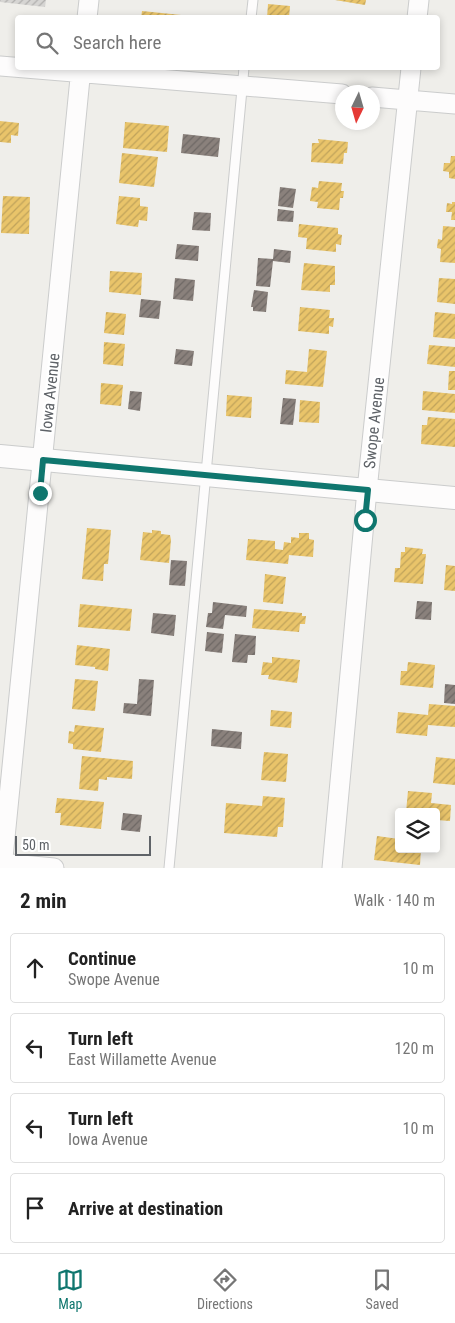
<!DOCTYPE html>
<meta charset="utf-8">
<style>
body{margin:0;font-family:"Roboto Condensed",sans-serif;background:#f6f6f6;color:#222}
.controls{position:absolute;right:15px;bottom:15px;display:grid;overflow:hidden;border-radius:5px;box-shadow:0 2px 8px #0003}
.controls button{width:45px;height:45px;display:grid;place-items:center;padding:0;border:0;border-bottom:1px solid #e0e0e0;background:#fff;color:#222;font:25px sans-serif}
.compass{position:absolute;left:335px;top:85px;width:45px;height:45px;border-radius:50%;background:#fff;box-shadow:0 2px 8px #0003;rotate:185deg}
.scale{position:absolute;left:15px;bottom:12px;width:136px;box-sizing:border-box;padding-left:5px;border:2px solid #5f6368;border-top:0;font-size:14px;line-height:18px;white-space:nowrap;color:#5f6368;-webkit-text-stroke:4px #fff;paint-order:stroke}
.stop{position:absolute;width:15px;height:15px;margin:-11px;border:4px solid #0f766e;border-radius:50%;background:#fff}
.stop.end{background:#0f766e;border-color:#fff;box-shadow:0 1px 5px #0008}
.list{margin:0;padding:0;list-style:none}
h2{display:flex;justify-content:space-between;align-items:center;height:65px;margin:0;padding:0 20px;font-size:21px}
h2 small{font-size:16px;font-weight:400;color:#767676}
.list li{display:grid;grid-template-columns:32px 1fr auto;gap:15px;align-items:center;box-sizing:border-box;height:70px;margin:0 10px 10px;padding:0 10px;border:1px solid #e0e0e0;border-radius:5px}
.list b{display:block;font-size:19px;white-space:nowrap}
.list p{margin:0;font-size:16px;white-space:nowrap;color:#767676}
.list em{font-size:16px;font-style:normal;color:#767676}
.icon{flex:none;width:28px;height:28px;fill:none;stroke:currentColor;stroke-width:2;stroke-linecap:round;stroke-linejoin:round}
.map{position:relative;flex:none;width:455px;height:868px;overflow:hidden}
.search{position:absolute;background:#fff;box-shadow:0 2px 8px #0003;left:15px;right:15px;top:15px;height:55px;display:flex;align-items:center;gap:12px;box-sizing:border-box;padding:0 18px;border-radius:5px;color:#767676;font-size:19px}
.sheet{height:385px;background:#fff}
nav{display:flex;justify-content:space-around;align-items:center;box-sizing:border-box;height:70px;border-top:1px solid #e0e0e0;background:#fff;font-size:14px;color:#767676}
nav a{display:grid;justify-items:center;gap:2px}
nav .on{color:#0f766e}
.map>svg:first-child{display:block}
.homes{fill:url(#homes-hatch)}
.industry{fill:url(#industry-hatch)}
.building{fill:url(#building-hatch)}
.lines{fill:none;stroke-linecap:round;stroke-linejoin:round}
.service-casing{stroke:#cbcccc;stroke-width:11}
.minor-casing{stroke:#cbcccc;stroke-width:21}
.tertiary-casing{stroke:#cbcccc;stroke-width:24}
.service{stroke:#fdfcfc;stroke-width:9}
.minor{stroke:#fdfcfc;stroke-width:19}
.tertiary{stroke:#fdfcfc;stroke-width:22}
.route{stroke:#0f766e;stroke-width:6}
.labels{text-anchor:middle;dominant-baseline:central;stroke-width:5;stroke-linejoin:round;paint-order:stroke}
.street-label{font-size:16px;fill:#5f6368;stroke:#fff}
</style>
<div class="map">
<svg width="455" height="868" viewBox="0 0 455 868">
<defs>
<pattern id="homes-hatch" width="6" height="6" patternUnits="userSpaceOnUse" patternTransform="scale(1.25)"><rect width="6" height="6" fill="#e9c46a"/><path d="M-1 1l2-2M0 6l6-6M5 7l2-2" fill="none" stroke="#c0a35b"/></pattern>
<pattern id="industry-hatch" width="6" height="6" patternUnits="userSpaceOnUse" patternTransform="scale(1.25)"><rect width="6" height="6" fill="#8a817c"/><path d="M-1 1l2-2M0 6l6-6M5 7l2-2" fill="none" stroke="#6e6865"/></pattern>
<pattern id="building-hatch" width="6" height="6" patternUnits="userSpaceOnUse" patternTransform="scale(1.25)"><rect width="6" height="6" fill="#d6d5d3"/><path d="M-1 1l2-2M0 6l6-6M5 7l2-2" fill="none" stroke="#b1b0af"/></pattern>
</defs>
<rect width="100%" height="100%" fill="#efeeea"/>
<path class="homes" d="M335,0H366L365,5Z
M268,4L290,6L289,18H267Z
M142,11L181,15V18H141Z
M0,121L19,123L18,136L11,135V143L0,142Z
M125,122L169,126L167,152L123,148Z
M318,139L348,142L347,153H344L343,164L311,162L312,143H319Z
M122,153L158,157L154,187L119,183Z
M451,156H455V179L449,178V172L443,171L444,163H450Z
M319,181L342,183L341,191H344L343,198H340L339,210L317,208L318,202L310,201L312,187L318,188Z
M3,196L30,197L29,234L1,233Z
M119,196L140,198V206L148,207L147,221L139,220L138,227L116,224Z
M452,202H455V220H451L452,212H446L447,203L452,204Z
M299,224L338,228V234L342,235L341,245L336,244V252L306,249L307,238L298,237Z
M443,226L455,227V263L440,262L441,249L437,248L438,239L442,240Z
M304,263L335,266V285H330V292L301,290Z
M110,271L142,273L141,295L109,292Z
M439,278L455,279V304L437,302Z
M300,307L330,310L329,318H334L333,327L329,326V334L298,331Z
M106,312L126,314L124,335L104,333Z
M435,312L455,314V339L433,337Z
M104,342L125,344L123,366L103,364Z
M429,345L455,347V367L427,364Z
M309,349L327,351L323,387L285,384L286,370L307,372Z
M449,371H455V390H448Z
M101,383L123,385L121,406L100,404Z
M423,391L455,394V413L422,410Z
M227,395L252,397L251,418L226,416Z
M300,400L320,402L319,423L299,422Z
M428,417L455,419V447L421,444L422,425H427Z
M87,528L111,530L108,564H104L103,581L82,579Z
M152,530L161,531V534L170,535L171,540L169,563L140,560L143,532L152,533Z
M299,533H309V539L314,540L313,557L289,555L288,564L246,560L248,539L275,541V549L283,550L284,542L291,543V537L299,538Z
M405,547L423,549L422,554H426L423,584L394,582L395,568H400L401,552H405Z
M446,565L455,566V591L444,590Z
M265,574L286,577L283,604L263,602Z
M80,604L132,609L130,631L78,627Z
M254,609L302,613V616H306L305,624H300L299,632L252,628Z
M77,645L110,649L108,671L95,669V667L75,665Z
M272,657L300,660L297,683L268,679L269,675H261L263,662L272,663Z
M408,662L435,665L433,688L400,685L401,671H407Z
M75,679L98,681L95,711L72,709Z
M429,704L455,706V727L428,725L427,736L396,733L398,712L428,715Z
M271,710L292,712L291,728L270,726Z
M75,725L104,728L101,752L73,749V744L68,743L69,731L74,732Z
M264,752L288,754L286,782L261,780Z
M82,756L133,761L132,779L107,777V780L99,779L98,791L79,789Z
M436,757L455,759V785L433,783Z
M408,791L432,793L431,803L451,805L450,821L436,820V812H406Z
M263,796L285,798L283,827H278L277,837L224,833L226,803L262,806Z
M57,798L104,802L101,829L60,825L61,813H55Z
M377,836L399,839V849H421L420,865L374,860Z"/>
<path class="industry" d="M183,134L220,138L218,157L181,153Z
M280,187L296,189L293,208L278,206Z
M278,209L294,211L293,222L277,221Z
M194,212L211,213L210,231L192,230Z
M177,244L199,246L198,261L175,259Z
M274,249L291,251L290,263L273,261L270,287L256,286L258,258L273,259Z
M175,278L195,280L193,301L173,299Z
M254,290L268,292L266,312L253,311V307H251Z
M141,299L161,301L159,319L139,317Z
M176,349L194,351L192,366L174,364Z
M130,391L142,392L140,411L128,409Z
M283,398L296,399L293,425L280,424Z
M171,560L187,561L185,586L169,585Z
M417,601L432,602L431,620L415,619Z
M213,602L247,606L246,617L225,615L223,629L206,627L208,613H212Z
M153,613L176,615L174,636L151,633Z
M207,632L224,634L222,653L205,651Z
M235,634L256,636L255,655H248L247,663L232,662Z
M139,679L154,680L151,716L123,713L124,703L137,704Z
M445,684L455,685V704L444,703Z
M212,729L242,732L241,749L211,746Z
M123,813L142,815L140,832L121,830Z"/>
<path class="building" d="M0,0H46L45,7L0,2Z"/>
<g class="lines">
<defs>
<path id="service" d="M251,18L253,0
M169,868L244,68"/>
<path id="minor" d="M87,18L89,0
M417,18L419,0
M0,66L342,94
M372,97L455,104
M0,863L54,868
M2,868L81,68
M332,868L367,490L411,68"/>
<path id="tertiary" d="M0,456L455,498"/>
</defs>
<use href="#service" class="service-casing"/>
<use href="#minor" class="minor-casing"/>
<use href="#tertiary" class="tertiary-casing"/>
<use href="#service" class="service"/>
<use href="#minor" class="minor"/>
<use href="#tertiary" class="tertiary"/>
</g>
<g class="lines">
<path class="route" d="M40,493L43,460L368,490L365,520"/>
</g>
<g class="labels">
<g class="street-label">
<text transform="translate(50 393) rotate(-84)">Iowa Avenue</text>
<text transform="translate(374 423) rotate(-84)">Swope Avenue</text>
</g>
</g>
</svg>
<div class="controls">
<button><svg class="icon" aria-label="layers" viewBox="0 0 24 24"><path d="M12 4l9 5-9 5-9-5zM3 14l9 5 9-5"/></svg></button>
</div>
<svg class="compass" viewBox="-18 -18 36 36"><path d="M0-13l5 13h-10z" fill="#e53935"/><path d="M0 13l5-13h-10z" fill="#767676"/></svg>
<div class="scale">50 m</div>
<div class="stop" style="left:365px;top:520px"></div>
<div class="stop end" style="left:40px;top:493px"></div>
<div class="search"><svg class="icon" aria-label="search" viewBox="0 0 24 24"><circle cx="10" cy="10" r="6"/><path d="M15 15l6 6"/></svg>Search here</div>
</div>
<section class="sheet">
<h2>2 min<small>Walk · 140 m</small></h2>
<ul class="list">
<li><svg class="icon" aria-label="ahead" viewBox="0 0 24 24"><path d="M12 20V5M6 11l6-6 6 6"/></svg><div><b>Continue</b><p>Swope Avenue</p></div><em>10 m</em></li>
<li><svg class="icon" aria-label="left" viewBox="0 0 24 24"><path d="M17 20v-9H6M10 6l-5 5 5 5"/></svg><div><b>Turn left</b><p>East Willamette Avenue</p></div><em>120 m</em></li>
<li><svg class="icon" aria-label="left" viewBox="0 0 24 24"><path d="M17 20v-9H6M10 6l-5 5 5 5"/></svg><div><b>Turn left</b><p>Iowa Avenue</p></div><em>10 m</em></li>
<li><svg class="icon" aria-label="arrive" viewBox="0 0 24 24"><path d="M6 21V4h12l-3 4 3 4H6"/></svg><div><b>Arrive at destination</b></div></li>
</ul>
</section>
<nav>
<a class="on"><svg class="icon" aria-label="map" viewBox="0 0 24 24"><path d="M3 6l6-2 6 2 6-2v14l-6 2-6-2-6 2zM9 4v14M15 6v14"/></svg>Map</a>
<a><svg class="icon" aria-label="directions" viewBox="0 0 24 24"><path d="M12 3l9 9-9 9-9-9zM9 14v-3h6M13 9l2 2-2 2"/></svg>Directions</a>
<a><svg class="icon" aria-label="saved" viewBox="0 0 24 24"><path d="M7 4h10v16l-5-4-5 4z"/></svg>Saved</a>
</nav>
